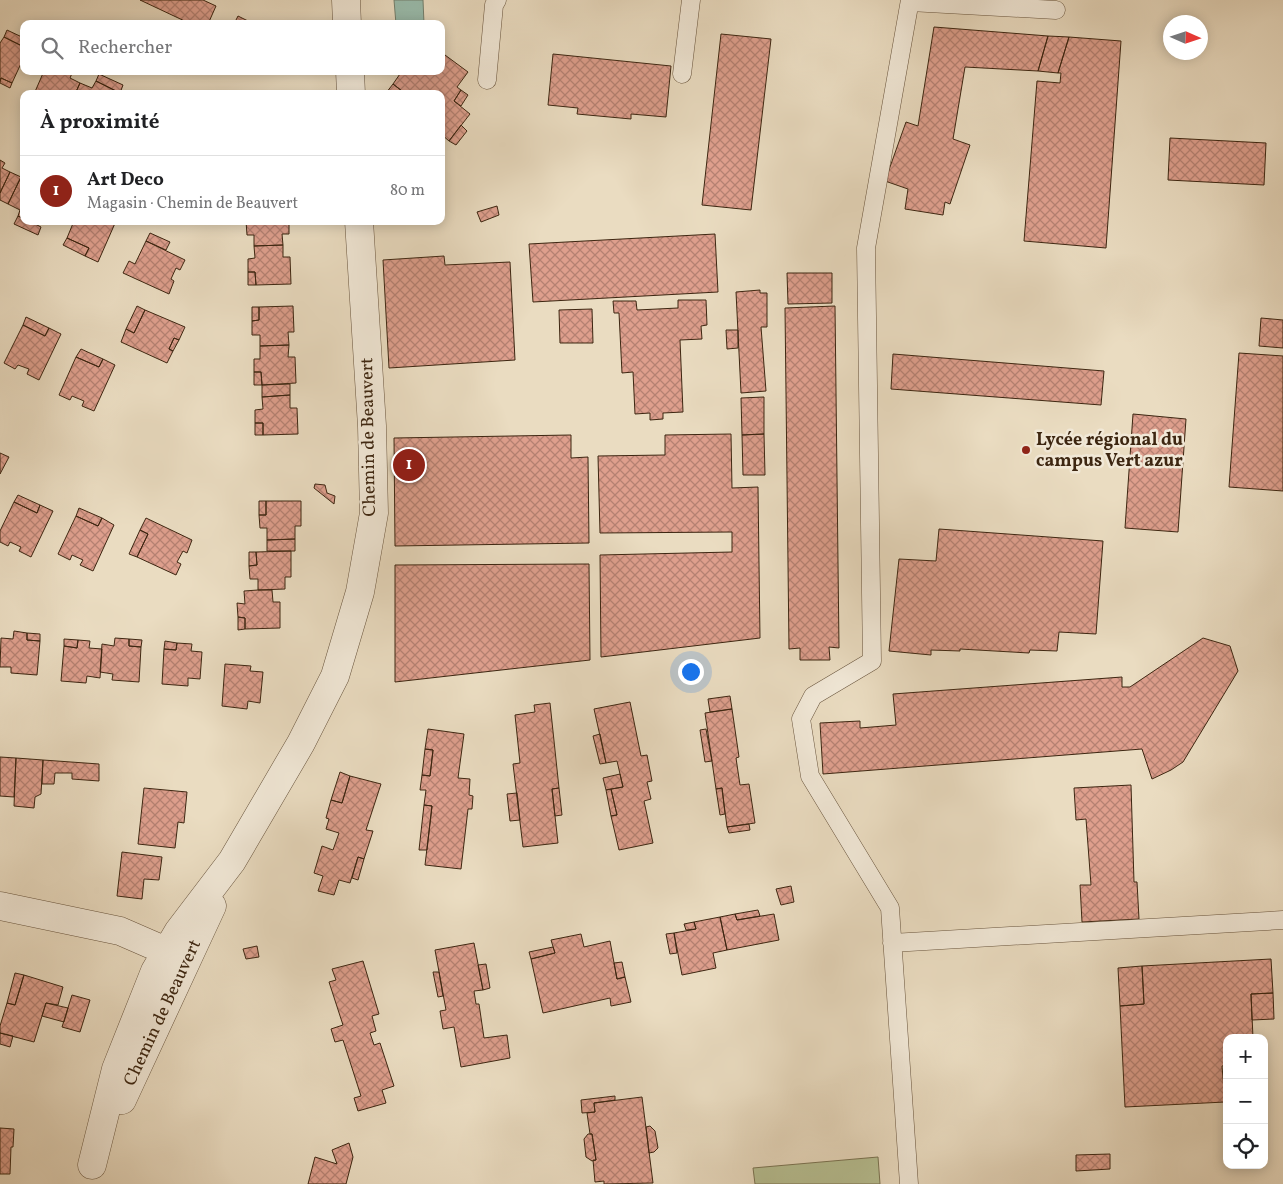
<!DOCTYPE html>
<html lang="fr">
<meta charset="utf-8">
<style>
body{margin:0;font-family:Vollkorn,serif;background:#f2f2f2;color:#202124}
.controls{position:absolute;right:15px;bottom:15px;display:grid;overflow:hidden;border-radius:10px;box-shadow:0 2px 12px #0003}
.controls button{width:45px;height:45px;display:grid;place-items:center;padding:0;border:0;border-bottom:1px solid #e0e0e0;background:#fff;color:#202124;font:25px sans-serif}
.compass{position:absolute;left:1163px;top:15px;width:45px;height:45px;border-radius:50%;background:#fff;box-shadow:0 2px 12px #0003;rotate:93deg}
.you{position:absolute;left:690px;top:671px;width:18px;height:18px;margin:-12px;border:4px solid #fff;border-radius:50%;background:#1a73e8;box-shadow:0 0 0 8px #1a73e833}
.badge{display:grid;place-items:center;width:32px;height:32px;border-radius:50%;background:#8f2418;color:#fff;font-size:16px;font-weight:700}
.pin{position:absolute;translate:-50% -50%;border:2px solid #fff;box-shadow:0 1px 5px #0006}
.list{margin:0;padding:0;list-style:none}
h2{display:flex;justify-content:space-between;align-items:center;height:65px;margin:0;padding:0 20px;font-size:21px}
h2 small{font-size:16px;font-weight:400;color:#757577}
.list li{display:grid;grid-template-columns:32px 1fr auto;gap:15px;align-items:center;box-sizing:border-box;height:70px;padding:0 20px;border-top:1px solid #e0e0e0}
.list b{display:block;font-size:19px;white-space:nowrap}
.list p{margin:0;font-size:16px;white-space:nowrap;color:#757577}
.list em{font-size:16px;font-style:normal;color:#757577}
.icon{flex:none;width:28px;height:28px;fill:none;stroke:currentColor;stroke-width:2;stroke-linecap:round;stroke-linejoin:round}
.map{position:relative;flex:none;width:1283px;height:1184px;overflow:hidden}
.search{position:absolute;background:#fff;box-shadow:0 2px 12px #0003;left:20px;top:20px;width:425px;height:55px;display:flex;align-items:center;gap:12px;box-sizing:border-box;padding:0 18px;border-radius:10px;color:#757577;font-size:19px}
.panel{position:absolute;background:#fff;box-shadow:0 2px 12px #0003;left:20px;top:90px;width:425px;height:135px;border-radius:10px}
.map>svg:first-child{display:block}
.green{fill:#b7c093;stroke:#7a7352}
.water{fill:#99bcac;stroke:#74806e}
.building{fill:url(#building-cross-hatch);stroke:#3d2611}
.lines{fill:none;stroke-linecap:round;stroke-linejoin:round}
.lane-casing{stroke:#68543d;stroke-width:19}
.street-casing{stroke:#68543d;stroke-width:29}
.lane{stroke:#f1e8d7;stroke-width:18}
.street{stroke:#f1e8d7;stroke-width:28}
.poi-dot{fill:#8f2418;stroke:#f1e8d7;stroke-width:2}
.labels{text-anchor:middle;dominant-baseline:central;stroke-width:5;stroke-linejoin:round;paint-order:stroke}
.street-label{font-size:18px;fill:#3d2611;stroke:#f1e8d7}
.poi-label{font-size:18px;font-weight:bold;fill:#3d2611;stroke:#f1e8d7;text-anchor:start}
</style>
<div class="map">
<svg width="1283" height="1184" viewBox="0 0 1283 1184">
<defs>
<pattern id="building-cross-hatch" width="8" height="8" patternUnits="userSpaceOnUse" patternTransform="scale(1.25)"><rect width="8" height="8" fill="#de9f8d"/><path d="M0 0l8 8M0 8l8-8" fill="none" stroke="#b58172"/></pattern>
</defs>
<rect width="100%" height="100%" fill="#eadcc1"/>
<filter id="stains"><feTurbulence type="fractalNoise" baseFrequency=".004" numOctaves="4"/><feColorMatrix values="0 0 0 0 .2 0 0 0 0 .09 0 0 0 0 .02 0 0 0 .5 -.17"/></filter>
<radialGradient id="worn" r=".72"><stop offset=".6" stop-color="#630" stop-opacity="0"/><stop offset="1" stop-color="#630" stop-opacity=".3"/></radialGradient>
<path class="green" d="M878,1157L880,1184H755L753,1168Z"/>
<path class="water" d="M394,0H423L424,24H396Z"/>
<path class="building" d="M140,0H203L216,6L208,24H191Z
M238,16L254,24H234Z
M934,27L1048,36L1038,71L965,67L953,139L970,145L950,204L945,202L943,215L905,209L908,189L885,181L906,122L918,126Z
M7,30L24,38V47L4,37Z
M721,34L771,39L751,210L702,205Z
M1048,36L1069,37L1058,73L1038,71Z
M4,37L24,47V57L12,83L1,78L0,80V43Z
M1069,37L1121,41L1106,248L1024,241L1037,81L1060,83L1061,73H1058Z
M553,54L671,66L666,117L631,114V119L577,114L578,108L548,105Z
M445,55L468,72L457,87L461,90L454,101L470,114L449,141L441,134V94H400L402,91L393,84L402,71H441V61Z
M44,71H73L70,78L80,83L75,94H34Z
M99,74L123,85L120,93L96,81Z
M1,78L12,83L10,88L0,83Z
M96,81L120,93L119,94H75L80,83L92,88Z
M393,84L402,91L400,94L386,93Z
M461,90L468,95L461,106L454,101Z
M461,125L467,131L456,145L449,141Z
M1170,138L1266,143L1264,185L1168,180Z
M0,160L5,163L2,168L10,172L0,193Z
M10,172L21,177L8,204L0,200V193Z
M21,177L24,178V219L18,216L20,210L8,204Z
M497,206L499,215L481,222L477,212Z
M18,216L24,219V221H29L41,227L38,235L14,224Z
M74,221H116L98,262L85,256L89,248L67,238Z
M246,221H289V234H282L283,245L254,246V235H247Z
M150,233L170,242L166,250L146,241Z
M715,234L718,292L533,302L529,244Z
M67,238L89,248L85,256L63,245Z
M146,241L185,260L180,270L176,268L171,279L174,281L169,294L123,273L129,261L135,264Z
M283,245V257H290L291,284L256,285L255,272H248V259L255,258L254,246Z
M444,256L445,265L510,262L515,360L389,368L383,260Z
M248,272H255L256,285H248Z
M787,273H832V303L788,304Z
M760,290V293H767V327H761L766,391L741,393L736,292Z
M678,300H706L707,325L701,326L702,339L680,340L683,412L663,413V419L650,420V413L635,414L633,372L622,373L619,313H614L613,301H636L637,310L678,308Z
M137,306L145,310L134,333L126,329Z
M293,306L294,332H288L289,345L260,346V335H252V321L259,320V307Z
M835,306L839,648L829,647L830,660H800V648L789,649L785,308Z
M252,307H259V320L252,321Z
M592,309L593,343H560L559,310Z
M145,310L185,327L179,340L174,338L169,349L173,351L167,363L121,342L126,329L134,333Z
M26,317L49,328L45,336L23,325Z
M1261,318L1283,320V348L1259,346Z
M23,325L45,336L49,328L61,334L39,380L27,374L29,369L18,365L15,369L4,363Z
M726,330H738V348L727,349Z
M174,338L179,340L173,351L169,349Z
M289,345L288,357H295L296,383L262,385L261,372H254V359H260V346Z
M81,349L103,359L99,367L76,357Z
M1239,353L1283,356V491L1229,487Z
M893,354L1104,371L1101,405L891,389Z
M76,357L99,367L103,359L115,365L94,411L82,406L84,401L72,396L70,400L59,395Z
M254,372H261L262,385H254Z
M290,384V395L262,397V385Z
M290,395V408H297L298,434L263,435V423H255V410L263,409L262,397Z
M764,397V434L742,435L741,398Z
M1133,414L1186,419L1178,532L1125,528Z
M255,423H263V435H255Z
M731,434L732,488L758,487L760,638L601,657L600,555L732,552V532L600,533L598,456L665,455V435Z
M764,434L765,475H743L742,435Z
M571,435V458L588,457L589,543L395,546L394,438Z
M0,453L9,457L0,474Z
M315,484L325,485L327,493L335,496L334,504L314,488Z
M18,495L40,505L37,513L14,502Z
M259,501H266V515H259Z
M266,501H301V526H295V539L267,540V528H260L259,515H266Z
M14,502L37,513L40,505L53,511L31,557L19,551L21,547L10,542L8,546L0,542V531Z
M79,508L102,518L98,526L76,516Z
M76,516L98,526L102,518L114,525L93,571L80,565L83,560L72,555L70,560L58,554Z
M146,518L192,540L187,553L183,551L177,562L181,564L176,575L137,557L148,534L140,530Z
M939,529L1103,541L1096,634L1059,632L1057,651L1030,650L1029,653L960,649V651L931,650V655L889,651L899,559L936,561Z
M140,530L148,534L137,557L129,554Z
M295,539V551H267V540Z
M291,551V577H285V589L258,590V579H250L249,566L257,565L256,552Z
M249,552H256L257,565L249,566Z
M589,564L590,660L395,682V565Z
M258,590H272L273,602H280V628L245,629V618L238,617L237,603L245,604L244,591Z
M238,617L245,618V629L238,630Z
M14,631L27,633V640L40,641L37,675L11,673V667H0L1,638L13,639Z
M27,633L40,634V641L27,640Z
M115,638L129,639V646L141,647L139,682L112,680L113,674L100,672L102,644L114,646Z
M1203,638L1230,646L1238,671L1183,762L1171,770L1152,779L1142,749L823,774L820,723L860,721V728L896,725L893,694L1122,677V687H1130Z
M64,639L78,640L77,648L64,646Z
M129,639L142,640L141,647L129,646Z
M78,640L90,641L89,648L102,649L100,678L87,676L86,683L61,681L64,646L77,648Z
M165,641L177,643L176,650L164,649Z
M177,643L192,644L191,651L202,652L200,679L188,678V686L162,684L164,649L176,650Z
M225,664L251,666L250,671L263,672L260,703L248,701L247,709L222,706Z
M730,696L732,709L710,712L708,699Z
M630,702L641,756L647,755L652,781L647,782L651,799L644,801L653,843L619,850L611,816L617,815L611,789L623,787L617,761L606,763L594,709Z
M550,703L559,788L552,789L558,843L523,847L513,764L520,763L515,715L535,712L534,705Z
M732,709L739,757L736,758L740,785L749,784L755,823L727,827L722,788L716,789L705,713Z
M428,729L464,734L458,778L470,779L469,795L473,796L472,809H468L461,869L425,865L432,806L424,805L426,790H420L422,775L430,776L433,750L425,749Z
M706,729L712,761L705,762L700,730Z
M600,734L606,763L600,764L593,736Z
M425,749L433,750L430,776L422,775Z
M0,757L16,758L14,797L0,796Z
M16,758L43,760L41,794L35,797L34,808L14,806Z
M43,760L99,764V781L72,779V773H55L54,784H42Z
M340,772L350,776L342,803L331,800Z
M620,774L623,787L606,790L603,778Z
M350,776L381,784L366,830L373,831L364,859L358,857L350,883L339,880L334,895L318,891L323,876L314,873L322,846L333,850L339,833L326,829L329,819L326,818L331,800L342,803Z
M1131,785L1134,882H1137L1139,919L1082,922L1080,885H1091L1086,819L1076,820L1074,788Z
M144,788L187,792L184,823L178,822L175,848L138,844Z
M559,788L562,815L555,816L552,789Z
M722,788L725,814L720,815L716,789Z
M611,789L617,815L611,816L606,790Z
M517,793L520,820L510,821L507,794Z
M424,805L432,806L427,850H419Z
M749,824L750,830L729,833L727,827Z
M122,852L162,857L159,880L144,879L142,899L117,896Z
M358,857L364,859L358,880L352,878Z
M791,886L794,902L781,905L776,889Z
M758,910L760,916L737,920L735,914Z
M735,914L737,920L774,914L779,940L727,950L720,917Z
M720,917L727,950L713,953L716,968L682,975L674,933L696,929L694,922Z
M694,922L696,929L686,930L684,924Z
M674,933L677,953L670,954L666,934Z
M581,934L584,947L610,941L617,979L625,977L631,1002L611,1006L610,998L543,1013L531,959L555,953L551,940Z
M474,943L483,990L474,991L476,1004H479L484,1038L507,1035L510,1058L461,1067L454,1027L443,1029L440,1011L446,1010L435,950Z
M257,946L259,957L246,959L243,949Z
M553,947L555,953L531,959L529,952Z
M1271,959L1273,993L1251,994L1253,1038H1227V1065L1222,1066L1225,1102L1125,1107L1120,1006L1144,1004L1142,966Z
M363,961L379,1014L372,1016L376,1031L370,1033L374,1045L380,1043L394,1086L382,1090L386,1103L358,1111L354,1098L361,1096L343,1040L335,1042L331,1029L343,1025L329,982L336,980L332,969Z
M622,962L625,977L617,979L614,963Z
M486,964L490,988L483,990L478,965Z
M1142,966L1144,1004L1120,1006L1118,968Z
M433,972H439L443,996L438,997Z
M15,973L24,975L15,1005L7,1003Z
M24,975L63,987L58,1005L46,1003L34,1042L0,1033V1026L7,1003L15,1005Z
M1273,993L1274,1019L1252,1020L1251,994Z
M72,995L90,1000L80,1032L62,1027Z
M46,1003L68,1008L64,1022L42,1016Z
M0,1033L13,1036L10,1047L0,1044Z
M615,1096V1100L594,1103L595,1112L582,1113L581,1100Z
M642,1097L653,1183L604,1184V1181L595,1182L593,1160H596L592,1134H590L587,1113L595,1112L594,1103Z
M650,1126L655,1131L658,1148L654,1152L649,1153L646,1127Z
M0,1128L14,1129L13,1147H11L10,1174H0Z
M588,1134H592L596,1160L592,1161L586,1157L584,1139Z
M349,1143L353,1157L346,1184H308L315,1157L337,1164L332,1150Z
M1110,1154V1169L1076,1171V1155Z"/>
<g class="lines">
<defs>
<path id="lane" d="M910,2L1056,10
M682,74L691,0
M487,80L494,5L497,0
M892,943L1283,920
M909,1184L890,908L810,776L801,719L813,696L872,661L866,248L910,0"/>
<path id="street" d="M346,0L347,24
M350,71L351,94
M0,906L120,931L166,951
M122,1100L212,906
M92,1165L116,1069L155,971L178,932L232,861L301,743L335,676L360,592L374,513L372,426L359,221"/>
</defs>
<use href="#lane" class="lane-casing"/>
<use href="#street" class="street-casing"/>
<use href="#lane" class="lane"/>
<use href="#street" class="street"/>
</g>
<circle class="poi-dot" cx="1026" cy="450" r="5"/>
<g class="labels">
<g class="street-label">
<text transform="translate(369 437) rotate(-91)">Chemin de Beauvert</text>
<text transform="translate(163 1013) rotate(-65)">Chemin de Beauvert</text>
</g>
<g class="poi-label">
<text x="1036" y="440">Lycée régional du<tspan x="1036" dy="21">campus Vert azur</tspan></text>
</g>
</g>
<rect width="100%" height="100%" filter="url(#stains)"/>
<rect width="100%" height="100%" fill="url(#worn)"/>
</svg>
<div class="controls">
<button>+</button>
<button>−</button>
<button><svg class="icon" aria-label="locate" viewBox="0 0 24 24"><circle cx="12" cy="12" r="6"/><path d="M12 2v4M12 18v4M2 12h4M18 12h4"/></svg></button>
</div>
<svg class="compass" viewBox="-18 -18 36 36"><path d="M0-13l5 13h-10z" fill="#e53935"/><path d="M0 13l5-13h-10z" fill="#757577"/></svg>
<div class="you"></div>
<div class="pin badge" style="left:409px;top:465px">1</div>
<div class="search"><svg class="icon" aria-label="search" viewBox="0 0 24 24"><circle cx="10" cy="10" r="6"/><path d="M15 15l6 6"/></svg>Rechercher</div>
<section class="panel">
<h2>À proximité<small></small></h2>
<ul class="list">
<li><span class="badge">1</span><div><b>Art Deco</b><p>Magasin · Chemin de Beauvert</p></div><em>80 m</em></li>
</ul>
</section>
</div>
